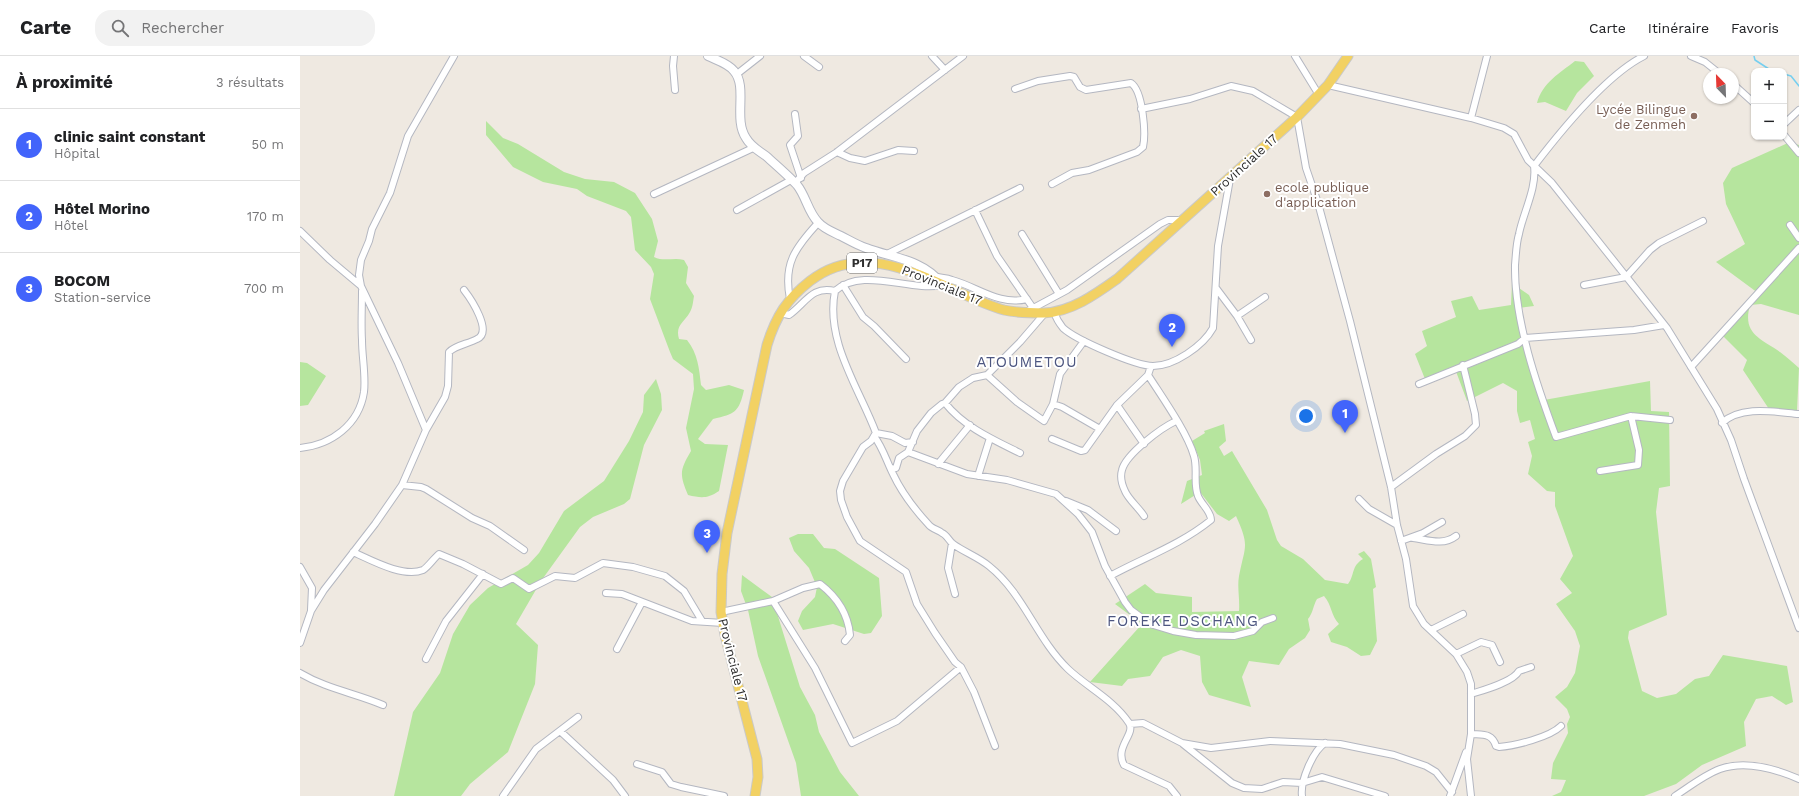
<!DOCTYPE html>
<html lang="fr">
<meta charset="utf-8">
<style>
body{margin:0;font-family:"Work Sans",sans-serif;background:#f2f2f2;color:#202124}
.controls{position:absolute;right:12px;top:12px;display:grid;overflow:hidden;border-radius:8px;box-shadow:0 1px 3px #0004}
.controls button{width:36px;height:36px;display:grid;place-items:center;padding:0;border:0;border-bottom:1px solid #e0e0e0;background:#fff;color:#202124;font:20px sans-serif}
.compass{position:absolute;left:1403px;top:12px;width:36px;height:36px;border-radius:50%;background:#fff;box-shadow:0 1px 3px #0004;rotate:337deg}
.you{position:absolute;left:1006px;top:360px;width:14px;height:14px;margin:-10px;border:3px solid #fff;border-radius:50%;background:#1a73e8;box-shadow:0 0 0 6px #1a73e833}
.badge{display:grid;place-items:center;width:26px;height:26px;border-radius:50%;background:#4264fb;color:#fff;font-size:13px;font-weight:700}
.pin{position:absolute;translate:-50% -33px;filter:drop-shadow(0 1px 2px #0008)}
.pin::after{content:'';position:absolute;top:21px;width:14px;height:12px;background:inherit;clip-path:polygon(0 0,100% 0,50% 100%)}
.list{margin:0;padding:0;list-style:none}
h2{display:flex;justify-content:space-between;align-items:center;height:52px;margin:0;padding:0 16px;font-size:17px}
h2 small{font-size:13px;font-weight:400;color:#757577}
.list li{display:grid;grid-template-columns:26px 1fr auto;gap:12px;align-items:center;box-sizing:border-box;height:72px;padding:0 16px;border-top:1px solid #e0e0e0}
.list b{display:block;font-size:15px;white-space:nowrap}
.list p{margin:0;font-size:13px;white-space:nowrap;color:#757577}
.list em{font-size:13px;font-style:normal;color:#757577}
.icon{flex:none;width:22px;height:22px;fill:none;stroke:currentColor;stroke-width:2;stroke-linecap:round;stroke-linejoin:round}
.map{position:relative;flex:none;width:1499px;height:740px;overflow:hidden}
header{display:flex;align-items:center;gap:24px;box-sizing:border-box;height:56px;padding:0 20px;background:#fff;border-bottom:1px solid #e0e0e0}
header strong{font-size:19px}
nav{display:flex;gap:22px;margin-inline-start:auto;font-size:14px}
.search{width:280px;height:36px;background:#f2f2f2;display:flex;align-items:center;gap:10px;box-sizing:border-box;padding:0 14px;border-radius:16px;color:#757577;font-size:15px}
main{display:flex}
aside{flex:1;background:#fff}
.map>svg:first-child{display:block}
.green{fill:#b6e59e}
.lines{fill:none;stroke-linecap:round;stroke-linejoin:round}
.stream{stroke:#75cff0;stroke-width:1.5}
.street-casing{stroke:#b4b7c1;stroke-width:8}
.secondary-casing{stroke:#b4b7c1;stroke-width:10}
.primary-casing{stroke:#c9c9c9;stroke-width:11}
.street{stroke:#fff;stroke-width:6}
.secondary{stroke:#fff;stroke-width:8}
.primary{stroke:#f2d163;stroke-width:9}
.education-dot{fill:#8d6e63;stroke:#fff;stroke-width:1.5}
.labels{text-anchor:middle;dominant-baseline:central;stroke-width:4;stroke-linejoin:round;paint-order:stroke}
.shield{fill:#fff;stroke:#6d6d6d;stroke-width:1}
.shield-label{font-size:12px;font-weight:bold;fill:#2e2e2e}
.education-label{font-size:13px;fill:#785e54;stroke:#fff;text-anchor:end}
.street-label{font-size:13px;fill:#2e2e2e;stroke:#fff}
.quarter-label{font-size:15px;letter-spacing:1px;fill:#4d5680;stroke:#fff}
</style>
<header>
<strong>Carte</strong>
<div class="search"><svg class="icon" aria-label="search" viewBox="0 0 24 24"><circle cx="10" cy="10" r="6"/><path d="M15 15l6 6"/></svg>Rechercher</div>
<nav><a>Carte</a><a>Itinéraire</a><a>Favoris</a></nav>
</header>
<main>
<aside>
<h2>À proximité<small>3 résultats</small></h2>
<ul class="list">
<li><span class="badge">1</span><div><b>clinic saint constant</b><p>Hôpital</p></div><em>50 m</em></li>
<li><span class="badge">2</span><div><b>Hôtel Morino</b><p>Hôtel</p></div><em>170 m</em></li>
<li><span class="badge">3</span><div><b>BOCOM</b><p>Station-service</p></div><em>700 m</em></li>
</ul>
</aside>
<div class="map">
<svg width="1499" height="740" viewBox="0 0 1499 740">
<rect width="100%" height="100%" fill="#efe9e1"/>
<path class="green" d="M1275,5L1284,6L1294,20L1277,37L1266,55L1245,46L1237,47C1242,27 1260,17 1275,5Z
M186,65L203,82L218,88L264,116L285,123L314,126L335,137L352,163L358,185L354,201C364,206 374,201 384,204L388,211L386,227L394,240C393,245 393,251 390,256C384,267 375,269 379,283L387,284C398,298 399,312 401,329L406,334L429,329L444,334C439,356 435,358 413,363L398,383L405,388L428,389L419,435C407,443 401,442 388,439C379,418 380,414 391,395L386,372L394,333L393,318L373,303L370,296L350,243L354,218L351,211L335,194L331,161L326,155L287,140L277,133L243,126L213,111L186,79Z
M1490,86L1499,89V259L1461,248L1450,249C1442,278 1460,282 1480,296C1487,301 1493,307 1499,312L1497,355L1469,353L1443,314L1447,304L1420,277L1458,237L1416,206L1445,188L1426,148L1423,127L1432,112Z
M1212,227L1229,239L1234,250L1219,252L1244,344L1350,325L1351,355L1369,356L1370,430L1359,432L1356,456L1367,559L1329,575L1328,582L1342,635L1357,642L1376,638L1395,623L1409,620L1423,599L1487,610L1493,646L1486,649L1472,640L1456,643L1444,666L1446,690L1402,709L1376,728L1344,740H1252L1261,736L1266,724L1251,723L1253,707L1268,677L1267,668L1270,661L1267,653L1255,641L1267,631L1275,617L1280,590L1275,575L1256,548L1272,537L1260,523L1273,500L1255,450V436L1247,435L1228,418L1232,400L1228,386L1235,383L1230,364L1220,367L1217,355V335L1203,327L1167,345L1154,310L1125,323L1115,298L1127,290L1122,275L1156,261L1151,245L1172,240L1179,254L1211,249Z
M0,306L7,307L26,320L8,349L0,350Z
M356,323L361,338L362,354L344,389L330,443L324,448L293,461L280,471L241,525L216,568L238,589L235,628L208,696L170,728L161,740H94L113,656L140,617L153,578L170,549L188,532L228,509L239,497L264,455L304,425L329,385L343,356L344,339Z
M924,368L926,385L919,391L924,400L932,395L967,454L977,484L981,490L1003,503L1025,524L1048,528C1055,519 1051,510 1063,503L1058,498L1064,495L1071,503L1076,531L1073,533L1077,585L1070,599L1061,600L1047,591L1031,586L1028,578L1039,568C1031,560 1032,549 1024,540L1017,543C1013,550 1013,557 1008,563L1010,574L1005,582L989,593L979,609L949,605L942,621L951,651L909,639L902,626L900,600L881,594L863,601L850,620L828,623L822,630L790,626L842,568L815,548L845,528L856,537L892,541V556L939,555C940,544 937,531 939,520C945,489 950,491 936,460L929,465L917,458L900,436L881,448L887,425L902,419L900,404L892,385L905,377L904,375Z
M498,478H513L524,492L535,493L579,522L582,560L571,577L564,578L533,568L503,574L498,565L502,555L515,541L517,531L509,512L494,495L489,482Z
M442,519L472,541L500,631L515,659L519,676L540,716L559,740H501L496,707L458,600L448,554L441,535Z"/>
<g class="lines">
<path class="stream" d="M1454,0L1455,4L1472,15
M1484,18L1491,20L1499,30"/>
<defs>
<path id="street" d="M374,0L373,10L375,34
M504,0L519,11
M632,0L645,14
M995,0L1019,39
M1344,0C1306,19 1260,76 1234,110C1237,132 1223,157 1219,178C1216,188 1216,199 1215,209C1214,264 1237,330 1256,381L1331,360L1370,364
M1391,0L1405,6L1420,18
M437,18L460,0
M1433,28L1454,47
M1028,29L1171,62L1204,72L1214,78L1228,104L1252,127L1367,272L1417,353L1431,384L1444,423L1499,572
M715,33L738,25L770,20L774,21L780,31L786,34L831,27C843,35 846,78 843,91L837,96L789,114L772,117L752,128
M841,53L890,43L931,30L953,35L997,61L1006,112L1018,147L1050,265L1091,431L1097,469L1106,503L1113,550L1124,568L1156,598L1167,616L1171,628V678L1167,703L1171,740
M495,58L498,80L490,89L501,122
M1171,62L1187,0
M1484,68L1499,54
M1484,79L1499,97
M537,96L550,102L565,105L598,94L614,95
M495,127L504,117L537,96L663,0
M354,138L453,92
M437,154L491,124
M675,154L697,200L733,252
M1490,169L1499,182
M0,175L30,204L61,230L98,307L126,374L102,429L75,468L24,534L11,555L0,587
M722,178L759,238
M587,198L720,132
M637,221C642,222 647,222 652,224C678,231 699,250 727,243
M543,229L563,261L574,270L606,303
M642,229C610,236 562,210 535,235C525,285 559,332 576,377L574,380C583,392 586,404 593,418C601,435 616,455 629,469C632,473 639,474 642,477C647,479 649,485 653,488C664,496 678,501 689,510C724,538 736,582 768,613C787,631 814,644 829,667C836,678 814,691 824,709L869,730L877,740
M1284,229L1326,221L1350,194L1359,187L1403,165
M61,230L59,219L61,204L69,185L72,173L90,137L108,80L154,0
M916,232L937,260L951,284
M490,243C483,208 495,192 518,167
M726,256L767,234L860,168L868,164H883
M754,256C756,262 759,267 763,272C776,284 836,310 853,310C874,310 903,290 913,272L918,190L930,123
M480,257L489,259C505,248 512,229 535,235
M937,260L965,241
M1391,311L1499,192
M687,319L717,346L744,365L753,348L760,318L784,285
M1119,328L1218,288L1225,282L1334,274L1364,269
M645,347C664,371 694,384 720,397
M753,348L762,351L800,373
M817,349L844,388
M1422,367C1441,349 1475,356 1499,358
M126,374L145,341L148,330L149,296C156,289 168,288 177,283C193,276 171,243 164,234
M576,377L592,380L605,387L613,386
M574,380L571,385L563,391L543,425L540,435L541,444L547,461L560,485L606,516L617,548L635,577L655,606L661,611L674,636L695,690
M752,383L781,395L785,394L817,349L848,319L851,310
M0,392C31,389 59,369 64,336C66,320 62,301 62,284C61,268 62,252 62,235
M608,396L667,418L707,424L756,438L778,458L792,476L805,510L825,546L831,554L850,568L873,575L896,579L934,580L953,575L962,566L973,562
M638,408L670,369
M591,413L596,412L599,402L608,396L617,375L631,357L642,348L645,347L659,331L673,322L687,319L720,286L745,257
M1300,415L1338,409L1339,394L1331,360
M678,420L690,382
M102,429L121,431L126,433L172,462L190,470L224,494
M1091,431L1136,398L1165,380L1176,369L1175,358L1163,309
M1059,443L1069,453L1097,469
M766,445L788,454L816,475
M844,460C839,452 828,443 825,435C822,429 820,421 822,414C826,398 861,372 876,365
M1113,482C1128,484 1143,490 1156,480
M1101,485L1123,477L1142,466
M652,487L648,512L655,538
M53,496C71,504 103,522 123,514C128,511 134,502 139,498L163,508L201,528L213,522L229,533L255,520L275,522L303,507L333,511L365,520L384,535L402,565
M0,511L12,532L11,554
M810,520C845,501 880,489 911,464C911,455 901,448 898,440C893,427 898,413 894,400C887,376 862,341 848,319
M306,537L322,538L392,565L423,567
M473,545L515,612L552,687L597,665L661,611
M421,556L473,545L503,532L520,528C537,541 548,558 550,579L545,585
M1131,574L1163,558
M317,593L342,546
M1156,598L1181,586L1192,589L1200,606
M126,603L146,565L183,518
M0,617C27,633 55,637 83,649
M1171,638C1184,634 1213,626 1219,615L1231,611
M830,668L843,667L882,687L911,692L970,685L1040,688L1094,699L1126,710L1136,716L1152,736
M260,675L313,724L325,740
M1171,678C1183,679 1192,677 1196,690L1199,691C1215,690 1250,681 1261,670
M883,688L932,727L944,732L962,733L983,726L1002,727L1022,721L1085,740
M337,708L362,716L371,728L381,731L424,740
M203,740L236,693L278,661
M1002,740C1000,725 1013,695 1025,687
M1150,740L1166,696
M1375,740C1389,731 1404,719 1420,713C1445,704 1476,713 1499,723"/>
<path id="secondary" d="M408,0C416,4 428,7 434,15C448,31 433,63 446,82C451,91 458,94 466,100C475,108 489,120 497,129C506,140 508,156 518,166C524,173 533,176 541,180C549,184 557,189 566,192C592,202 622,203 641,227"/>
<path id="primary" d="M455,740L458,721L457,703L425,579L421,556L422,518L427,477L467,289C476,260 487,243 510,225C573,176 644,237 704,254C717,257 731,257 744,257C771,256 796,238 817,223L997,61L1028,29L1048,0"/>
</defs>
<use href="#street" class="street-casing"/>
<use href="#secondary" class="secondary-casing"/>
<use href="#primary" class="primary-casing"/>
<use href="#street" class="street"/>
<use href="#secondary" class="secondary"/>
<use href="#primary" class="primary"/>
</g>
<g class="education-dot">
<circle cx="1394" cy="60" r="4"/>
<circle cx="967" cy="138" r="4"/>
</g>
<g class="labels">
<rect class="shield" x="547" y="197" width="30" height="20" rx="3"/>
<g class="shield-label">
<text x="562" y="207">P17</text>
</g>
<g class="education-label">
<text x="1386" y="53">Lycée Bilingue<tspan x="1386" dy="15">de Zenmeh</tspan></text>
<text x="975" y="131" text-anchor="start">ecole publique<tspan x="975" dy="15">d'application</tspan></text>
</g>
<g class="street-label">
<text transform="translate(944 109) rotate(-42)">Provinciale 17</text>
<text transform="translate(642 229) rotate(22)">Provinciale 17</text>
<text transform="translate(433 604) rotate(76)">Provinciale 17</text>
</g>
<g class="quarter-label">
<text x="727" y="306">ATOUMETOU</text>
<text x="883" y="565">FOREKE DSCHANG</text>
</g>
</g>
</svg>
<div class="controls">
<button>+</button>
<button>−</button>
</div>
<svg class="compass" viewBox="-18 -18 36 36"><path d="M0-13l5 13h-10z" fill="#e53935"/><path d="M0 13l5-13h-10z" fill="#757577"/></svg>
<div class="you"></div>
<div class="pin badge" style="left:1045px;top:377px">1</div>
<div class="pin badge" style="left:872px;top:291px">2</div>
<div class="pin badge" style="left:407px;top:497px">3</div>
</div>
</main>
